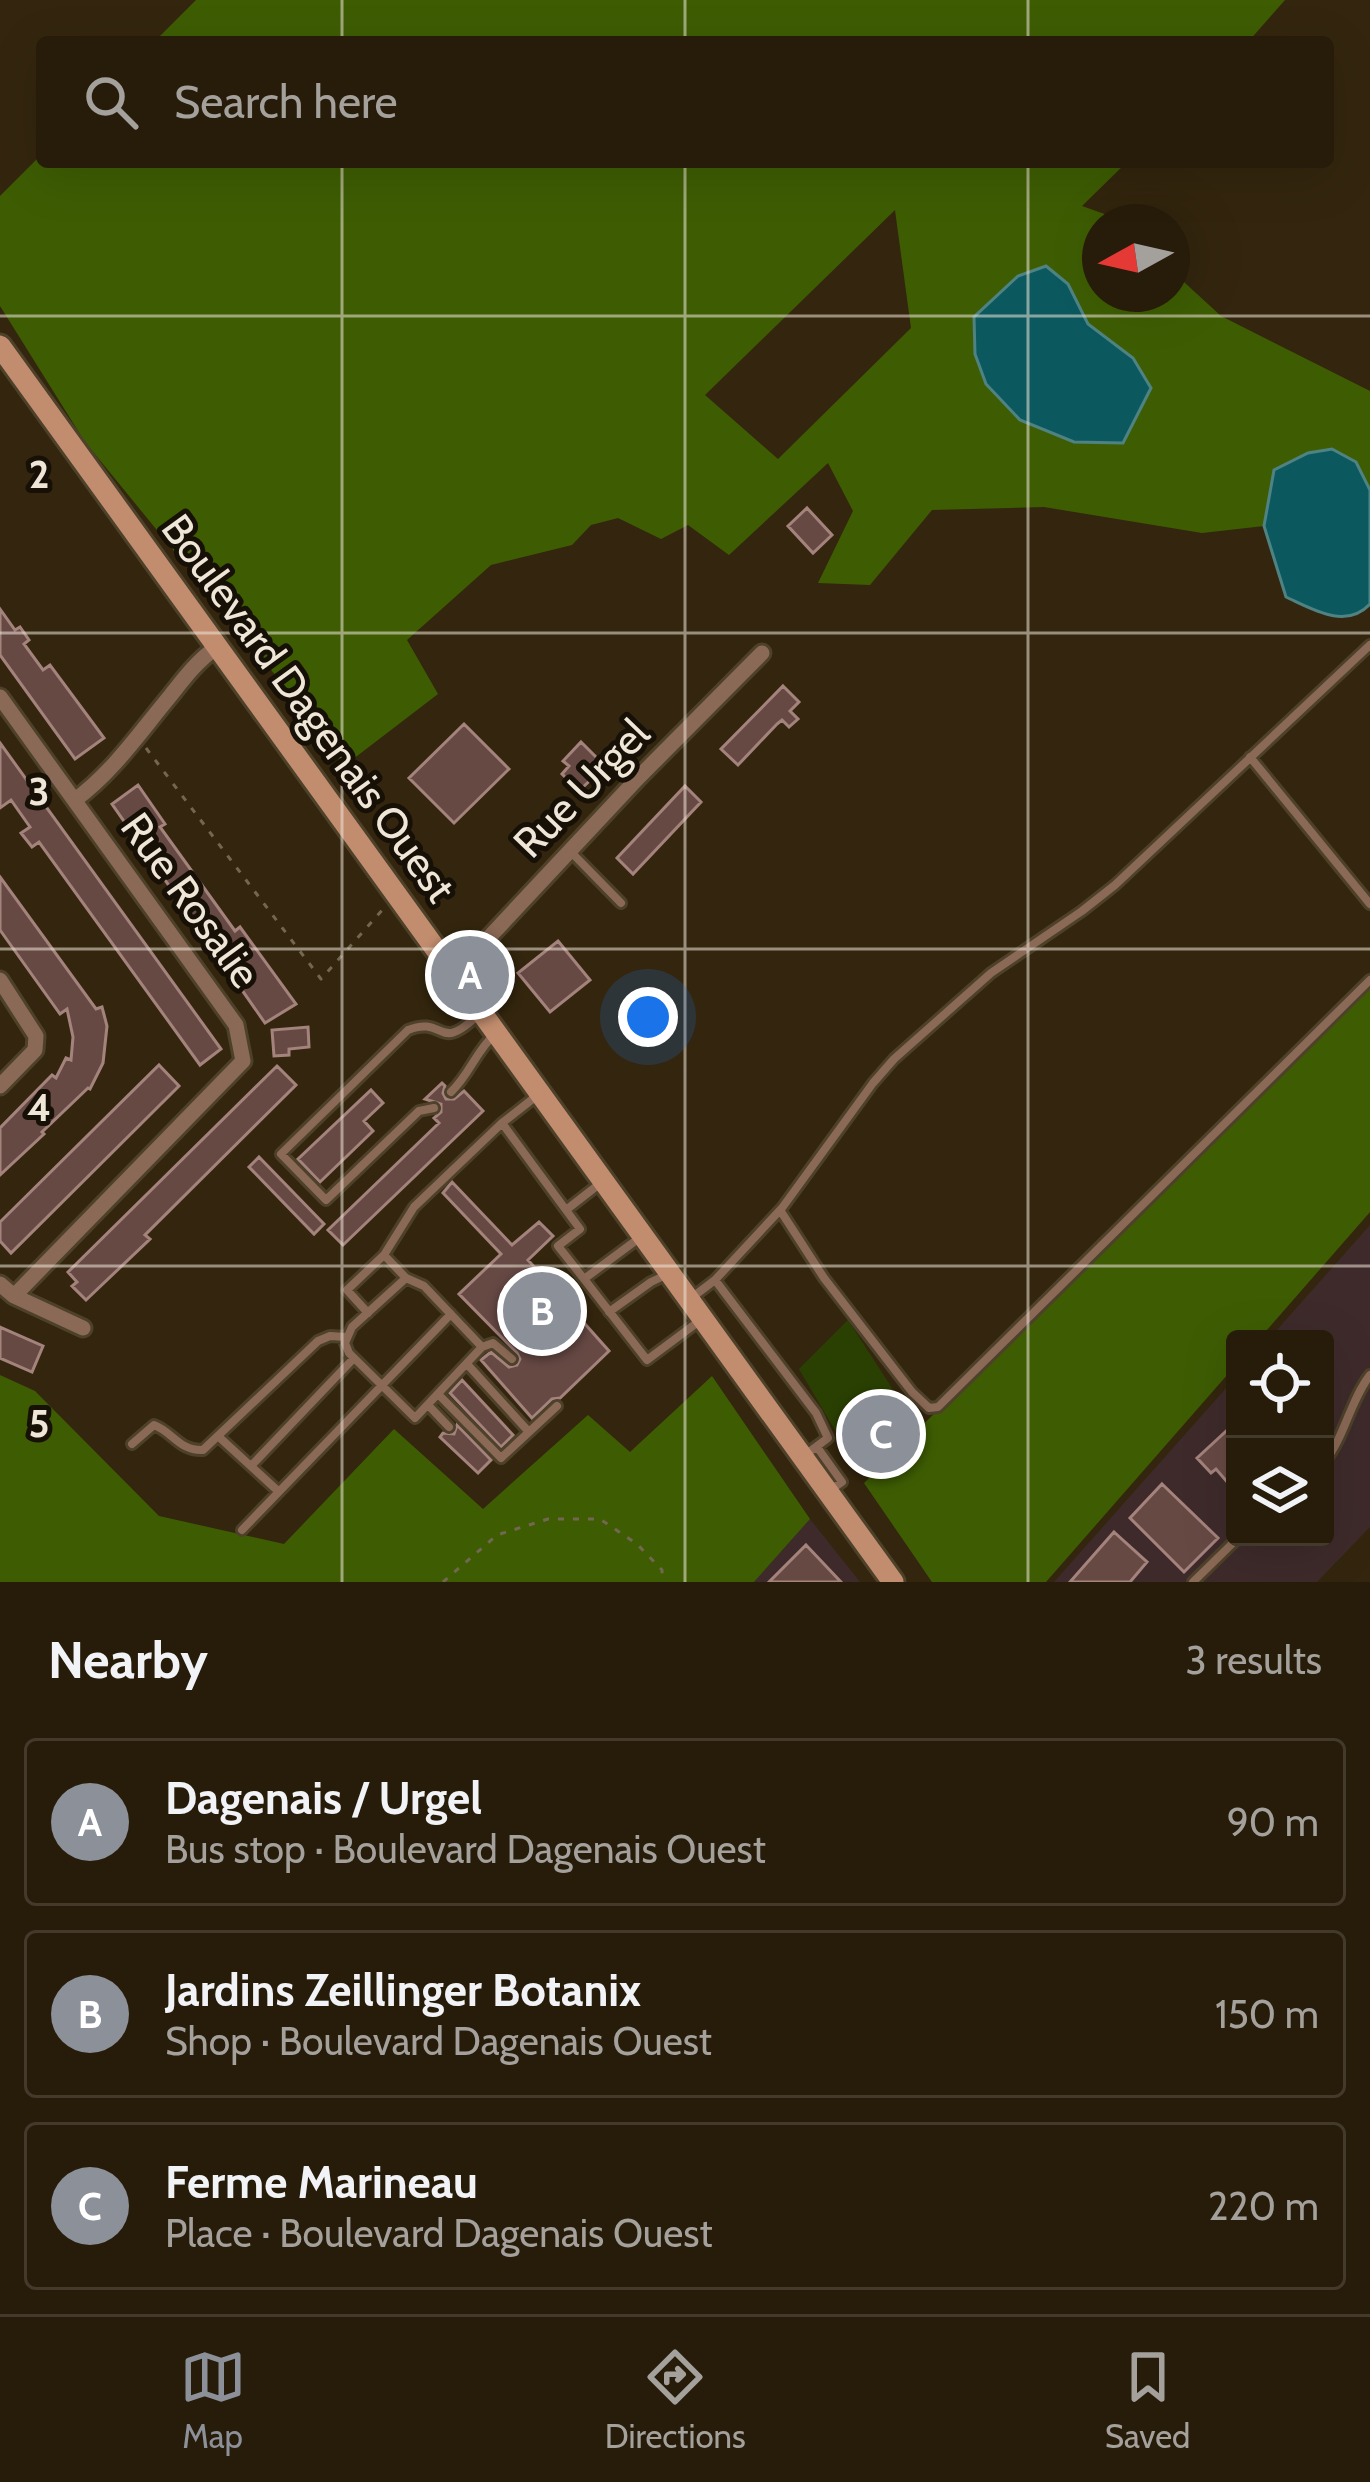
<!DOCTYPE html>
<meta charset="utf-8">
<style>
body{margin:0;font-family:Cabin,sans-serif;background:#332918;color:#f1f3f6}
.controls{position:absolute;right:36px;bottom:36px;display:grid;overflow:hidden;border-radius:12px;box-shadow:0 12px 48px #0002}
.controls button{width:108px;height:108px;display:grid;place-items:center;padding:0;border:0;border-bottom:3px solid #433a2b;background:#271c0a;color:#f1f3f6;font:60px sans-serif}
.compass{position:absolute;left:1082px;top:204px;width:108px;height:108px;border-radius:50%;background:#271c0a;box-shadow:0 12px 48px #0002;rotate:262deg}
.you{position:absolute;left:648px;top:1017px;width:42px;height:42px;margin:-30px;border:9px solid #fff;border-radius:50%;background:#1a73e8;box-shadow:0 0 0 18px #1a73e833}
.badge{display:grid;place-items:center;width:78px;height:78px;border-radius:50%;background:#8c9099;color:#fff;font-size:39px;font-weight:700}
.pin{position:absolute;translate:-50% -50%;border:6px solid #fff;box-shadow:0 3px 12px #0006}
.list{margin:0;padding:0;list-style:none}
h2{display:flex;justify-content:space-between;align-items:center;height:156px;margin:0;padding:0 48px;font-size:51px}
h2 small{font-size:39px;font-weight:400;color:#a4a19c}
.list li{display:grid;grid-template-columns:78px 1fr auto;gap:36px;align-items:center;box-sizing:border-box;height:168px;margin:0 24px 24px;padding:0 24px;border:3px solid #433a2b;border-radius:12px}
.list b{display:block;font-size:45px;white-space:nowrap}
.list p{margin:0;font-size:39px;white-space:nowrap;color:#a4a19c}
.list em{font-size:39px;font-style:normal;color:#a4a19c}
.icon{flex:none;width:66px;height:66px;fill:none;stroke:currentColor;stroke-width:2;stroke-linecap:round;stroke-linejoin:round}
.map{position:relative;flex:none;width:1370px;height:1582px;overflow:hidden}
.search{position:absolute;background:#271c0a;box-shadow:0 12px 48px #0002;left:36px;right:36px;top:36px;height:132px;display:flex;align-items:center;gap:30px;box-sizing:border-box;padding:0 42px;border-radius:12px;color:#a4a19c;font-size:45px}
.sheet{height:732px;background:#271c0a}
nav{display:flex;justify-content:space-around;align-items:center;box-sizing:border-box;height:168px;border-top:3px solid #433a2b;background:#271c0a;font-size:33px;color:#a4a19c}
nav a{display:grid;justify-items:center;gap:6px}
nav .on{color:#8c9099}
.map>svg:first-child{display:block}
.industrial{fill:#3e2a2a}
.green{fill:#2a4002}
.forest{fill:#3e5d03;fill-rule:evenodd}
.water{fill:#0b595e;stroke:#4f8383;stroke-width:3}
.building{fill:#674944;stroke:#a5837d;stroke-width:3}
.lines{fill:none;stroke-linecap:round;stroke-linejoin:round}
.lane-casing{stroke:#4e412a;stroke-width:14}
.street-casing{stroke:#4e412a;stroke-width:21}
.secondary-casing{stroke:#4e412a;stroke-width:27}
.path{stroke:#736752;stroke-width:3;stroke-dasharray:6 9;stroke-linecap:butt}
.lane{stroke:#8a6956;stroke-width:8}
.street{stroke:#8a6956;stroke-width:15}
.secondary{stroke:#c28d6e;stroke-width:21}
.grid{fill:none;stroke:#efe6d8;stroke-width:3;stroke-opacity:0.55}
.labels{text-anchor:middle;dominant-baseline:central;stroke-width:10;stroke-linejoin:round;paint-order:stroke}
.street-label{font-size:42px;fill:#efe6d8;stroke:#171007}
.grid-label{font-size:39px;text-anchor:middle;font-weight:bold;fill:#efe6d8;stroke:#171007;stroke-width:10;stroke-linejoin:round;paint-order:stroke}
</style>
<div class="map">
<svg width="1370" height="1582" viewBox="0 0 1370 1582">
<rect width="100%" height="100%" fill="#34260e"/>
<path class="industrial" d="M1370,1225V1527L1317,1582H1054L1235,1378V1537H1325V1339H1269Z
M810,1519L860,1582H754Z"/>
<path class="green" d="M848,1320L899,1399L842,1442L799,1369Z"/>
<path class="forest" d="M196,0H1285L1248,42H154Z
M42,154V162H1127L1082,206L1113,217L1119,222H1100V294H1172V271L1221,316L1370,391V490L1356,462L1275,470L1264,526L1202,533L1044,507L932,510L870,585L818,583L853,511L828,463L729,555L688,525L661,539L618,518L591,525L572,545L491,565L407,640L438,694L344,766L312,720L85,442L0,306V196ZM895,210L911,328L778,459L705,395Z
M1370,983V1212L1259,1339H1235V1366L1046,1582H932L864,1483Z
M0,1375L35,1391L159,1516L284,1544L394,1429L483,1509L588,1415L630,1452L712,1376L810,1519L754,1582H0Z"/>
<path class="water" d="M1046,266L1068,284L1088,324L1133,358L1151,388L1123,443L1074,442L1020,420L986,384L975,354L974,317L1018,276Z
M1332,449L1356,462L1370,490V604C1346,630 1312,609 1286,597L1264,526L1274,470L1308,453Z"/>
<path class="building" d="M807,508L832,535L813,553L788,526Z
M0,609L15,630L20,627L29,640L24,644L43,670L50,665L104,738L75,759L0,655Z
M783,686L799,702L790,711L798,719L789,727L782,720L777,724L738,765L721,749Z
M464,724L509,769L454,823L409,778Z
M581,742L605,766L579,791L562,774L569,766L563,761Z
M0,743L221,1049L200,1065L39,842L32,847L21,833L30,827L11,800L0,808Z
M138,785L165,824L160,827L235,931L240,927L296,1004L265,1023L112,804Z
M685,786L701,802L633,874L617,858Z
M0,877L96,1009L102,1007L107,1026L103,1063L90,1089L88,1088L42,1132L44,1134L0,1175V1128L52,1075L56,1078L66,1058L71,1060L73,1037L67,1009L60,1014L0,930Z
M558,941L590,980L550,1012L518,973Z
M308,1027L309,1047L289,1049V1055L274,1056L272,1030Z
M159,1065L179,1086L11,1253L0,1241V1222Z
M277,1066L296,1085L145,1235L150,1239L86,1300L72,1286L77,1282L68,1272Z
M442,1083L445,1086L443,1093L446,1099H454L464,1091L483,1111L343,1245L328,1230L439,1123L434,1118L441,1112V1104L425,1099Z
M371,1090L383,1103L364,1121L373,1131L320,1182L298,1159Z
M259,1157L324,1224L314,1234L249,1167Z
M452,1182L512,1245L539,1222L553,1236L528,1260L609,1351L560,1398L552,1399L532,1418L481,1360L491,1352L509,1367L517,1365L520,1359L517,1353L459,1294L501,1254L443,1193Z
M0,1327L43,1346L32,1372L0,1358Z
M462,1380L513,1435L501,1447L450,1393Z
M899,1399L919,1426L861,1472L842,1442Z
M1235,1423V1491L1216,1469L1211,1473L1197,1458Z
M457,1425L491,1460L478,1473L440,1437L443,1433L454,1434Z
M1162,1484L1218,1538L1184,1572L1130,1518Z
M1114,1532L1147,1562L1130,1582H1070Z
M806,1545L841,1582H769Z"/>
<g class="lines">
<defs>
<path id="lane" d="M1250,757L1370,904
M570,851L621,903
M451,1092C470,1074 476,1051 495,1034
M434,1108L419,1111L326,1200L281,1154L408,1030C446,1015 437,1055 479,1014
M502,1123L566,1210L602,1182
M566,1210L580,1229L558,1246L584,1279L642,1236
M780,1210L824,1278L912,1392L929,1408L938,1407L1370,980
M384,1255L406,1278L424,1286L482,1347L415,1418L349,1353L345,1343L352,1327L406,1278
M584,1279L647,1360L698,1322
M715,1280L782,1208L873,1083L894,1059L991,973L1082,911L1115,885L1370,645
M690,1299L715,1280L816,1413L828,1438L805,1455
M609,1312L651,1282L668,1274
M368,1313L347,1290L384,1255L414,1207L502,1123L539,1094
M482,1347L493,1343L512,1359
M467,1364L529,1432
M438,1394L501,1458L557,1406
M428,1405L449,1427
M219,1437L278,1491
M132,1444L154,1425C173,1432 179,1451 203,1450L318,1341L330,1336L346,1337
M817,1447L842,1482L829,1491
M1325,1461C1345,1436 1350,1401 1370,1375
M251,1466L354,1358
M242,1530L451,1314
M1193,1582L1239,1537"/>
<path id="street" d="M0,697L236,1025L243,1061L14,1296
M75,800C114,771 140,732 171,695C185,677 198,660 217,647
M451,972L481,946L638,778L762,653
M0,980L36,1036L35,1050L0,1086
M0,1284L14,1296L83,1328"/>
<path id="secondary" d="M0,346L893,1582"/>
</defs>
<use href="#lane" class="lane-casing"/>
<use href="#street" class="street-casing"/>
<use href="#secondary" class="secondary-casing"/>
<path class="path" d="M146,748L321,979L385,907
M443,1582L497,1535L548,1519H600L637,1544L662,1570V1582"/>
<use href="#lane" class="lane"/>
<use href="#street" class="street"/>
<use href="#secondary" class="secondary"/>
</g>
<path class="grid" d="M342,0V42M685,0V42M1028,0V42M342,162V1582M685,162V1582M1028,162V1582M0,316H1370M0,633H1370M0,949H1370M0,1266H1370"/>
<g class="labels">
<g class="street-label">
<text transform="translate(309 708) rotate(54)">Boulevard Dagenais Ouest</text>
<text transform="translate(581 788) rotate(-46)">Rue Urgel</text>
<text transform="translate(191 900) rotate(54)">Rue Rosalie</text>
</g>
</g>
<g class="grid-label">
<text x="39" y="488">2</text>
<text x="39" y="805">3</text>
<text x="39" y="1121">4</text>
<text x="39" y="1437">5</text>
</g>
</svg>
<div class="controls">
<button><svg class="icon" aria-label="locate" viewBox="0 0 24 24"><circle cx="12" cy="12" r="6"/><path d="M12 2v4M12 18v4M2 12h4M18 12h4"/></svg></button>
<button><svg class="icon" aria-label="layers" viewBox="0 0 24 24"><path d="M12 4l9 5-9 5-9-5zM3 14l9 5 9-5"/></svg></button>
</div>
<svg class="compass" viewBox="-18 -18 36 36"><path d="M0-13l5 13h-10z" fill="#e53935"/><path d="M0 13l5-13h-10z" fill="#a4a19c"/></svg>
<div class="you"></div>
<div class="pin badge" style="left:470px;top:975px">A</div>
<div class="pin badge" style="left:542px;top:1311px">B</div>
<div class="pin badge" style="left:881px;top:1434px">C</div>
<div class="search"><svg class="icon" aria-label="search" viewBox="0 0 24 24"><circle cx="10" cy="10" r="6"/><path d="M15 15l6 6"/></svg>Search here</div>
</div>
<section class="sheet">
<h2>Nearby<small>3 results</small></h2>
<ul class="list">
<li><span class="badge">A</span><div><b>Dagenais / Urgel</b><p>Bus stop · Boulevard Dagenais Ouest</p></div><em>90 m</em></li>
<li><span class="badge">B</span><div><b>Jardins Zeillinger Botanix</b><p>Shop · Boulevard Dagenais Ouest</p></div><em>150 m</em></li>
<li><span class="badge">C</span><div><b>Ferme Marineau</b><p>Place · Boulevard Dagenais Ouest</p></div><em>220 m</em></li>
</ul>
</section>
<nav>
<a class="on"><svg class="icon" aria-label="map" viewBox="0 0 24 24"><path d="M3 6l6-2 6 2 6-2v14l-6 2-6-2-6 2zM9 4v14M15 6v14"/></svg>Map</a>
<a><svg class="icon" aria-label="directions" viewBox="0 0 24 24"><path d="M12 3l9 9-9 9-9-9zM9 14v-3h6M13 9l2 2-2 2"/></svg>Directions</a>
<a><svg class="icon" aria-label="saved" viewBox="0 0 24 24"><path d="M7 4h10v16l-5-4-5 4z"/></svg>Saved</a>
</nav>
